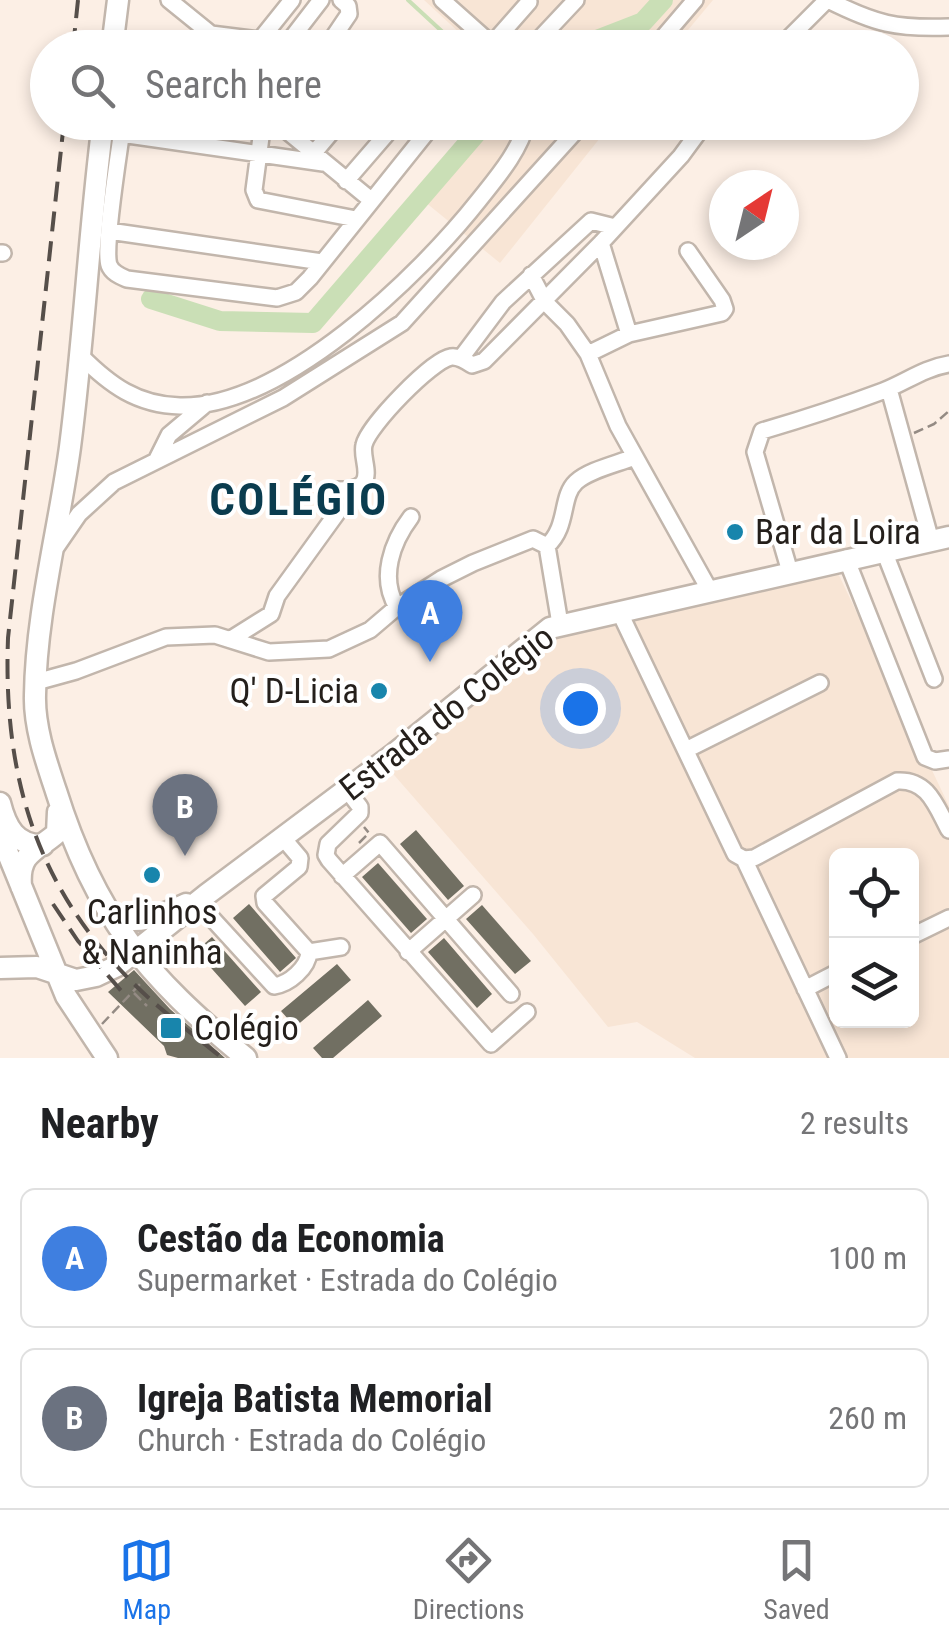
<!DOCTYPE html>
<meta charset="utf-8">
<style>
body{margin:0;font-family:"Roboto Condensed",sans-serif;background:#f6f6f6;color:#202124}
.controls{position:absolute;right:30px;bottom:30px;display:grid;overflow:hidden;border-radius:15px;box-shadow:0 5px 15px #0003}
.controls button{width:90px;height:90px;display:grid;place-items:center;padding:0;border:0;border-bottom:2px solid #e0e0e0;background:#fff;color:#202124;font:50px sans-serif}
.compass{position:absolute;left:709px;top:170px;width:90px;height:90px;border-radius:50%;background:#fff;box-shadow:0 5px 15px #0003;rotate:35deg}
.you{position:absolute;left:580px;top:708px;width:35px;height:35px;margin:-25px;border:8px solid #fff;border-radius:50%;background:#1a73e8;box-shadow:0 0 0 15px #1a73e833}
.badge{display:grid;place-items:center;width:65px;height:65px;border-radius:50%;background:#1a73e8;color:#fff;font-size:32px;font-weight:700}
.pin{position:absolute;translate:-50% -82px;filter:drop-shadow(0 2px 5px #0008)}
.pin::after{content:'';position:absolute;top:52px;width:35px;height:30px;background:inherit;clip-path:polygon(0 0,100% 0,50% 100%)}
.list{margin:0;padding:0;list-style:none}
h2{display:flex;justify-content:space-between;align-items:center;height:130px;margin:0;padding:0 40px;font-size:42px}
h2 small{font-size:32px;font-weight:400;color:#757577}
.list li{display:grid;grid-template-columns:65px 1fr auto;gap:30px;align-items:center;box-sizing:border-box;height:140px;margin:0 20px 20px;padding:0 20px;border:2px solid #e0e0e0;border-radius:15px}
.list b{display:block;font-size:38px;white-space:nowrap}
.list p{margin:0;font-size:32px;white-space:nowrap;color:#757577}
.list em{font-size:32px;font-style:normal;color:#757577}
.icon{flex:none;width:55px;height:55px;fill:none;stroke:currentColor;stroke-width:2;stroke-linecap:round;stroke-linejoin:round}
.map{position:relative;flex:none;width:949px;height:1058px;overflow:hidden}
.search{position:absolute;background:#fff;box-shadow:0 5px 15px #0003;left:30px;right:30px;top:30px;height:110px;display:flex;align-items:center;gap:25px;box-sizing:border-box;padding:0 35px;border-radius:55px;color:#757577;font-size:38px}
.sheet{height:450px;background:#fff}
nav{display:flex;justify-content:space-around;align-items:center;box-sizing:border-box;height:140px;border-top:2px solid #e0e0e0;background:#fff;font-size:28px;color:#757577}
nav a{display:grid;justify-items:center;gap:5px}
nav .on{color:#1a73e8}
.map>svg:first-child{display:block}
.built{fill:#f8e5d5;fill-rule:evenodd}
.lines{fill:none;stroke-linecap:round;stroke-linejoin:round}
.stream{stroke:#cadfb6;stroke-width:4}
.river{stroke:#cadfb6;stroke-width:20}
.building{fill:#716f62}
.minor-casing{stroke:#c2b6ac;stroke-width:20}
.major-casing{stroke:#c2b6ac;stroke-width:25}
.path{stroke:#948b84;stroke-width:2.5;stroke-dasharray:10 5;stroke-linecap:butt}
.minor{stroke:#fff;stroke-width:15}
.major{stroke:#fff;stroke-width:20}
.rail{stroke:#564f4a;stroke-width:4;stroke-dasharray:20 10;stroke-linecap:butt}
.poi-dot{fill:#1885ac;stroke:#fff;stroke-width:4}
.labels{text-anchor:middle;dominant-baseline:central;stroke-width:8;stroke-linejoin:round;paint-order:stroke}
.poi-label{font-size:35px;fill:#241f1b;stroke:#fff;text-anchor:start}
.street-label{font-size:35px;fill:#241f1b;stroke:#fff}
.district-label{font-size:45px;font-weight:bold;letter-spacing:2.5px;fill:#0a3c4f;stroke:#fff}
</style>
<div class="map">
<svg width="949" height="1058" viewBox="0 0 949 1058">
<rect width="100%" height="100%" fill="#fcefe5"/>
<path class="built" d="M424,0H713L673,48L475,47Z
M474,123H612L500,263L414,193Z
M836,569L949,806V1058H695L637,1022L608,1027L533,934L388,768L548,632ZM836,856H912V1021H836Z"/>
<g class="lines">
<path class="stream" d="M408,0L460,48"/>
<path class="river" d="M576,48L643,22L663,0
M151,299L220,321L313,323L486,122"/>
</g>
<path class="building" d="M416,830L464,886L448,900L400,844Z
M378,863L427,919L411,933L362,877Z
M249,904L296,958L280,972L233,918Z
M482,905L531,961L515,974L466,919Z
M212,937L261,992L245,1006L196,951Z
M444,938L492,994L477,1008L428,952Z
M337,964L351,980L295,1027L281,1011Z
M134,970L170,1009L225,1058H178L167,1055L164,1046L108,992Z
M368,1000L382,1016L333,1058H322L313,1048Z"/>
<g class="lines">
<defs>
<path id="minor" d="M169,0L211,34L260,40
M442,0L496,48
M828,0C876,24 896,29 949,27
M492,44L529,2
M141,48L149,45L171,48
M258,48L260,40L292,0
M284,48L321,0
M326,48L349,14L348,6L341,0
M531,48L576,0
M654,48L695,0
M779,48L827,0
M123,122C120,147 103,247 109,265C112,273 120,276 127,279L277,298L296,292L310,278L435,122
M263,122L254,190L258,200L356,219
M276,122L371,200
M121,134L323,163
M313,154L340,122
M346,181L397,122
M109,231L322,262
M601,243L629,334
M0,253H3
M531,275L545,302L567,324L588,354L618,426L710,591
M588,354L629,334L722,313L725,309L722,300L688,251
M81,356C110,385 137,405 180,406C283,408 419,276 479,200C498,176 519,152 527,122
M461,358L503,302L591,221L615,227
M889,389L931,541
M157,459L169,435L207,403
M57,546L79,514L114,482L283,398L402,323L584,122
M884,551L934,679
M846,558L925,757L935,761L949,759
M790,572L755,452L762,431C803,419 843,406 883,391C906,382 924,368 949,364
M397,607C379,578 392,542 411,517
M619,611L735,854L744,859L754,858L897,781C928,779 936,806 949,830
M560,624L547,546C569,526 560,497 576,482C589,470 617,464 634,457
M231,639L271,614L277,596L337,513L329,495L333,490C343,490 356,491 363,483C371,473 361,457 364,445C368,426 432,360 451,357C459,356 466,361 472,365L484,361L601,243L681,156L706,122
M36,682L76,671L166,637L215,635L269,652L329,649L370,630L397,607L441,579L473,563L533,539L547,546
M686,750L820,683
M347,790L360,807V813L328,844L326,855L329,860L491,1044L527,1012
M744,859L838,1058
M342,876L380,843L511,994
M209,915L274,986C289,984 308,968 309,952L265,903L264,896L299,867L300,858L283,838
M912,936L949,918
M309,952L341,947
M408,952L473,895
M805,989L836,973"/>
<path id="major" d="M112,48L118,0
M103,122C89,231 84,339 70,447C59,529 36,613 35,695C34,727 46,761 56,791C95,916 146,976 246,1058
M0,803C6,827 16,846 43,845
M0,834L66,996L107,1058
M21,886C18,852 37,851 57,833L58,812
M108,913C134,928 160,916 186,904
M0,968L37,967L76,980L96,976L117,966L206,895L394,754L550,628L949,537"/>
</defs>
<use href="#minor" class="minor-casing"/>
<use href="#major" class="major-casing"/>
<path class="path" d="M914,433L934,424L949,411
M359,843L369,833L364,827
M134,993L147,1006
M102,1024L141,983"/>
<use href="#minor" class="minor"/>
<use href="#major" class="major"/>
<path class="rail" d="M73,48L78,0
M64,122L8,638C3,774 35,886 134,984C161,1011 193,1034 222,1058
M53,904L78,941L124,994"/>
</g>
<g class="poi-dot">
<circle cx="735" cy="532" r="10"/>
<circle cx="379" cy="691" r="10"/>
<circle cx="152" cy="875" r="10"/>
<rect x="159" y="1016" width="24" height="24" rx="5"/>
</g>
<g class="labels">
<g class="poi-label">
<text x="755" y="532">Bar da Loira</text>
<text x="359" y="691" text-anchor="end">Q' D-Licia</text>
<text x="152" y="912" text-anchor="middle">Carlinhos<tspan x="152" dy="40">&amp; Naninha</tspan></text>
<text x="194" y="1028">Colégio</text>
</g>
<g class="street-label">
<text transform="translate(447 713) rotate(-38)">Estrada do Colégio</text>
</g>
<g class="district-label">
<text x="299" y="499">COLÉGIO</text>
</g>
</g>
</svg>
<div class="controls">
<button><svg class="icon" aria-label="locate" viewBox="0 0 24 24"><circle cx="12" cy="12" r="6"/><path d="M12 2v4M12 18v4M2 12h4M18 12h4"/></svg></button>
<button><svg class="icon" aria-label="layers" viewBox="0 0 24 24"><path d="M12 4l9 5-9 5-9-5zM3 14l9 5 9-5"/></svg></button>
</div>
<svg class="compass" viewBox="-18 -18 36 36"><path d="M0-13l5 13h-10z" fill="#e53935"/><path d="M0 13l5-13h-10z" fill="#757577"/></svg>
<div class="you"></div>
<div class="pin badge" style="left:430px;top:662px;background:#3f7fe0">A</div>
<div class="pin badge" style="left:185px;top:856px;background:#6b7280">B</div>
<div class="search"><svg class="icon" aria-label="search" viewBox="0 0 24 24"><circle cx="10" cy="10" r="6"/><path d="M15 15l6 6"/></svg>Search here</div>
</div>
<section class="sheet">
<h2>Nearby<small>2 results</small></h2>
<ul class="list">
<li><span class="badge" style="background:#3f7fe0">A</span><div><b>Cestão da Economia</b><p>Supermarket · Estrada do Colégio</p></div><em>100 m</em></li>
<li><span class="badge" style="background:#6b7280">B</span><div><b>Igreja Batista Memorial</b><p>Church · Estrada do Colégio</p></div><em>260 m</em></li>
</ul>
</section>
<nav>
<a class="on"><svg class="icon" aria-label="map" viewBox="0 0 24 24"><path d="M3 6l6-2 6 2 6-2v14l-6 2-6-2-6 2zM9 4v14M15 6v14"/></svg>Map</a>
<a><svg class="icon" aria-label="directions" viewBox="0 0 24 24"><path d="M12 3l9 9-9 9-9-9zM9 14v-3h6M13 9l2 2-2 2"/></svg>Directions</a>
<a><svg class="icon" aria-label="saved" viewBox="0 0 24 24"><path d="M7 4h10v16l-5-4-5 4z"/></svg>Saved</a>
</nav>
